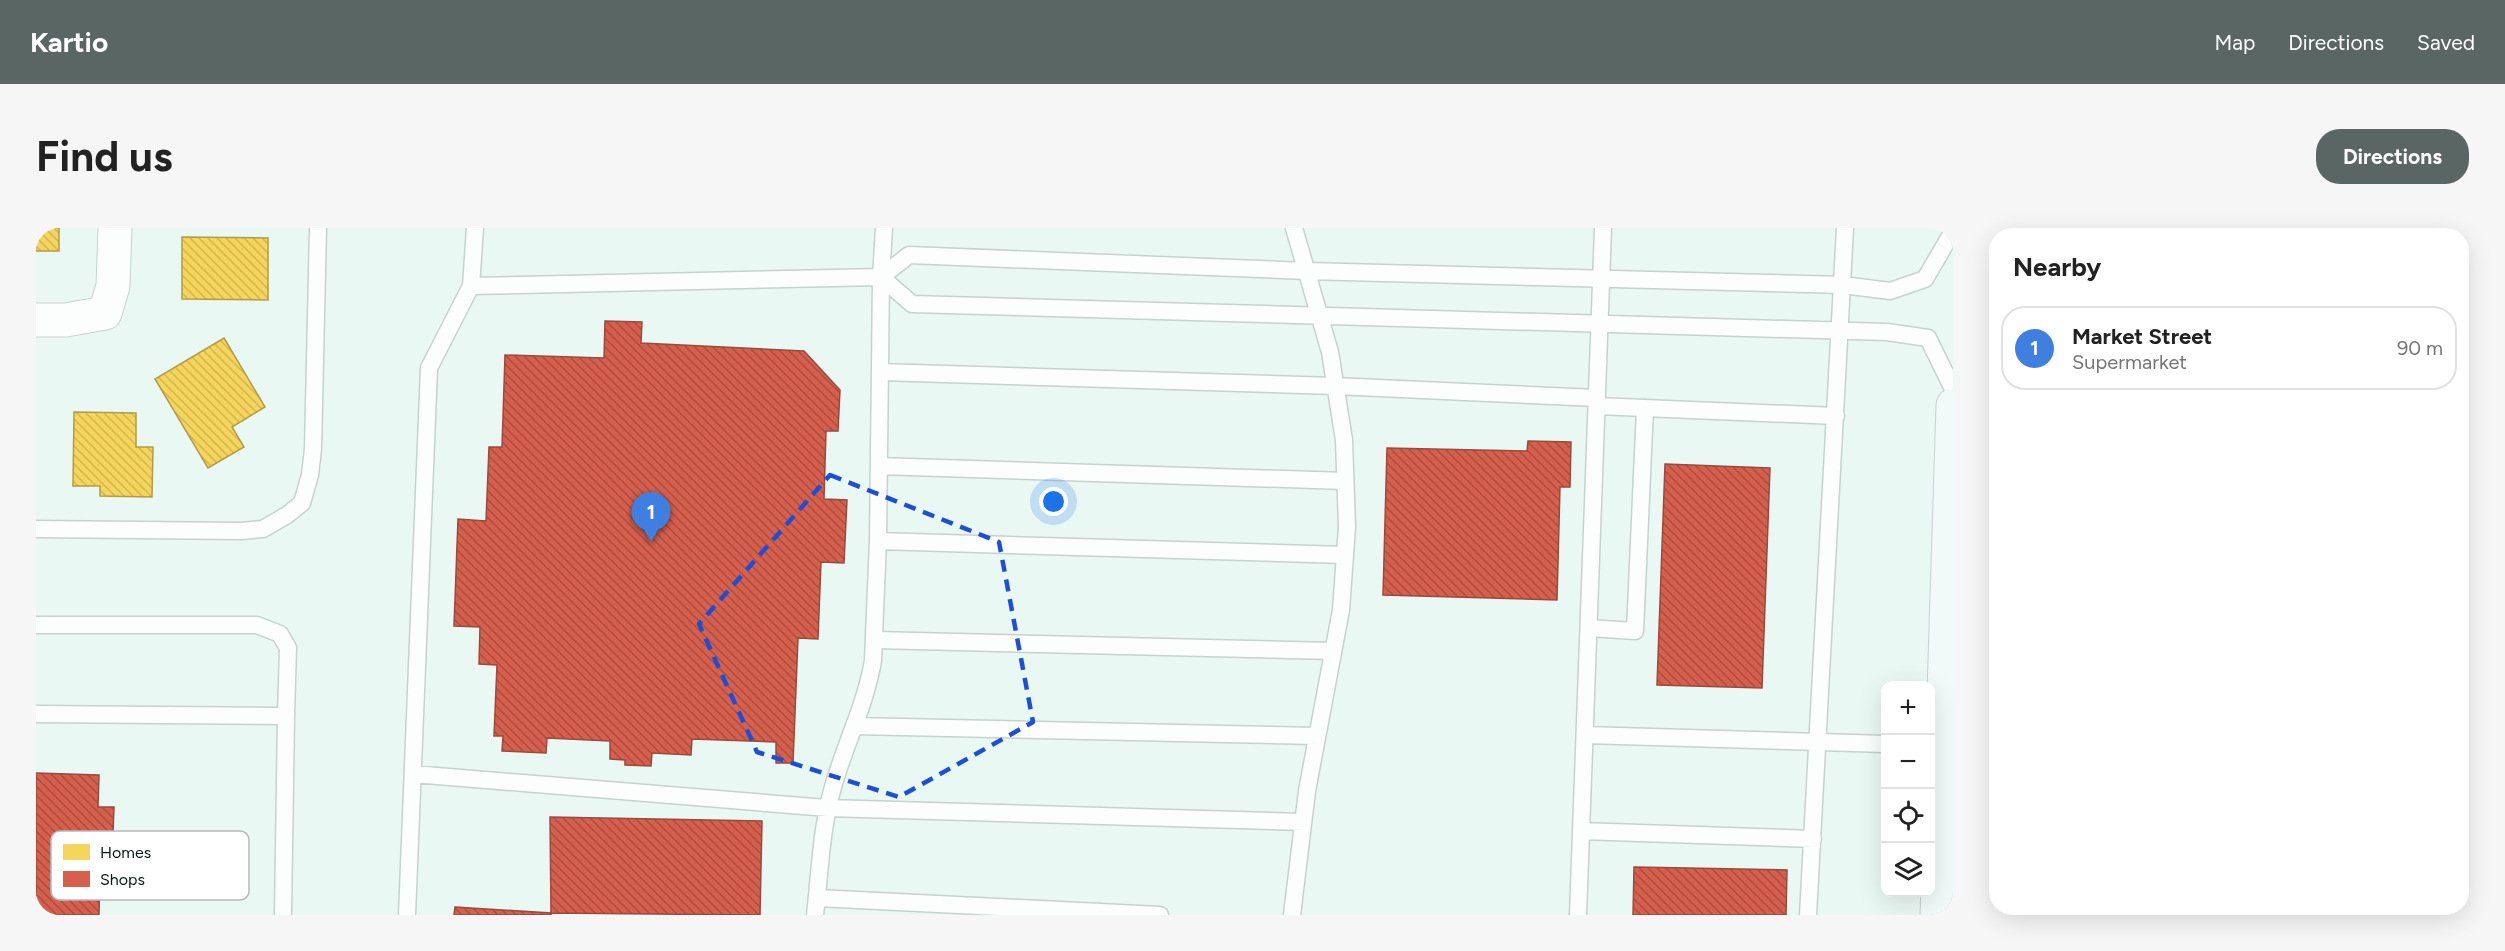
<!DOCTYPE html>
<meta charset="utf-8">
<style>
body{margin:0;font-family:Figtree,sans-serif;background:#f6f6f6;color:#222}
.controls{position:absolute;right:18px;bottom:18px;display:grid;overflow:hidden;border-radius:12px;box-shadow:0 6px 24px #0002}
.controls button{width:54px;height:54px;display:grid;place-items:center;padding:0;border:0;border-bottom:2px solid #e0e0e0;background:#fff;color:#222;font:30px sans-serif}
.you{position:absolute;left:1018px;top:274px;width:21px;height:21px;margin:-15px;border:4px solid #fff;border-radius:50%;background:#1a73e8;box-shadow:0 0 0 9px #1a73e833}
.badge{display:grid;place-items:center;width:39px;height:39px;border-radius:50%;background:#596663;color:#fff;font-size:20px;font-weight:700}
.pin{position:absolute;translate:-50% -50px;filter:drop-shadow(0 2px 3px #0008)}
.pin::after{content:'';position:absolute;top:32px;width:21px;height:18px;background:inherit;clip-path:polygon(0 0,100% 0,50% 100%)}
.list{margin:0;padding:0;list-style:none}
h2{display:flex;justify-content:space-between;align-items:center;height:78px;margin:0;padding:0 24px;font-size:26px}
h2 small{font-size:20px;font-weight:400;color:#767676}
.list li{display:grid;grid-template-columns:39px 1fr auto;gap:18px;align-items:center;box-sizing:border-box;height:84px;margin:0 12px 12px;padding:0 12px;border:2px solid #e0e0e0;border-radius:24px}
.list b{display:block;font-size:22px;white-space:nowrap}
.list p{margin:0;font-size:20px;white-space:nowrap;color:#767676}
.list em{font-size:20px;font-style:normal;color:#767676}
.icon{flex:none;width:33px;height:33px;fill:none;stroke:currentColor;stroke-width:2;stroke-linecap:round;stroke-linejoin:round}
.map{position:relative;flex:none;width:1917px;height:687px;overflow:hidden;border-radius:24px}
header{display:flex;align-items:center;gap:36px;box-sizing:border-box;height:84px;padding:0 30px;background:#596663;color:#fff}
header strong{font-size:28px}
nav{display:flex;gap:33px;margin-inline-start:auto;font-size:21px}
.intro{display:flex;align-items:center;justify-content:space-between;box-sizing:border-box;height:144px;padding:0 36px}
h1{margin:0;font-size:42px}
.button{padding:15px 27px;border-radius:24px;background:#596663;color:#fff;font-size:21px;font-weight:700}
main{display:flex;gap:36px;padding:0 36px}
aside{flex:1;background:#fff;border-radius:24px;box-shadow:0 6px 24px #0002}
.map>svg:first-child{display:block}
.homes{fill:url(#homes-back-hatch);stroke:#b09c47;stroke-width:1.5}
.shops{fill:url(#shops-back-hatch);stroke:#994a3c;stroke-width:1.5}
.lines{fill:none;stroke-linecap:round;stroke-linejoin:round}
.lane-casing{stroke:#c5d2ce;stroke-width:19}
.street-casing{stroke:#c5d2ce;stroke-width:35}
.secondary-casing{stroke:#c5d2ce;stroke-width:35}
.lane{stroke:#fcfefd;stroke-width:16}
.street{stroke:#fcfefd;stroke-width:33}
.secondary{stroke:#f2f9f9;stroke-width:33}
.marked{fill:none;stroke:#1d4ed8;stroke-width:4.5;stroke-dasharray:12 8;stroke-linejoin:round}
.key{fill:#fff;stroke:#b6b9b9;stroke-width:1.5}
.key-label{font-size:16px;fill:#0b1715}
</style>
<header>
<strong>Kartio</strong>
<nav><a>Map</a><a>Directions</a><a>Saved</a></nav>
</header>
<div class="intro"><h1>Find us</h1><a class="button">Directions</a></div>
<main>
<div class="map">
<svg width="1917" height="687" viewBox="0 0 1917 687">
<defs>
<pattern id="homes-back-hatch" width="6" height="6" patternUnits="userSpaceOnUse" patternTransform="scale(1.5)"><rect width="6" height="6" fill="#f6d55c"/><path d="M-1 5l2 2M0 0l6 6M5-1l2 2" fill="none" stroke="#d2b64f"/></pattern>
<pattern id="shops-back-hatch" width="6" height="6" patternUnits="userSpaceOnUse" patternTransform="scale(1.5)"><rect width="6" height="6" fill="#d6604d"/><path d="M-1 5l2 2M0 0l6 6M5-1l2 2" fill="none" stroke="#ac4e3f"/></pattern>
</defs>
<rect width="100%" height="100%" fill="#eaf8f4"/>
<path class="homes" d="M0,0H23V23H0Z
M146,9L232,10V72L146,71Z
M188,110L229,179L196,199L208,219L172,240L119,151Z
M38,184L100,185V219H117L116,269L64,268V258H37Z"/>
<path class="shops" d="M569,93L606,94L605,115L768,123L804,162L802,203H790L788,271L811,272L808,335L785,334L782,411L762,410L757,535H740V514L656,511L655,527L616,525L615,538L589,537V532L574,531V513L511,510L510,525L466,523L467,508H458L461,437L443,436L444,399L418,398L422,291L450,293L453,219H466L469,127L568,130Z
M1492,213L1535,214L1534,259H1524L1521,372L1347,367L1351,220L1491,223Z
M1629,236L1734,240L1726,460L1621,457Z
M0,545L63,547L62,579H78L77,605H65L63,687H0Z
M514,589L726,593L724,687L515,685Z
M1598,639L1751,642L1750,687H1597Z
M419,679L515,685V687H418Z"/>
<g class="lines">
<defs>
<path id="lane" d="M439,0L435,58L845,49L848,0
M845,49L876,76L1851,104L1892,110L1917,161
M845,49L873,27L1271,43L1807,57L1854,63L1889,51L1917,3
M844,144L1299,158L1561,170
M1561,178L1800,188
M843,238L1309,253
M0,301L205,303L227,301L251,287L266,275L274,247L277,221L282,0
M842,313L1309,327
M0,397H221L244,406L252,420L250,488
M1553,400L1599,403L1609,180
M839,412L1297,423
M0,486L250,488L247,687
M818,498L1281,508
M1549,507L1850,516
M377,546L791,580L1267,594
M1545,603L1777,611
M781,670L1124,687
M371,687L393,140L435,58
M779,687C784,644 785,601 797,559C809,516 830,476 837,432L842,313L845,49
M1256,687L1271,563L1305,382L1311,299L1308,212L1294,124L1258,0
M1542,687L1567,0
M1772,687L1809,0"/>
<path id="street" d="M0,92H30L69,85L77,58L79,0"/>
<path id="secondary" d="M1901,687L1917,177"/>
</defs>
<use href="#lane" class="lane-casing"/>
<use href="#street" class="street-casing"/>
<use href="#secondary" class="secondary-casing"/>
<use href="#lane" class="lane"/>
<use href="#street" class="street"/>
<use href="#secondary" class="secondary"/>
</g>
<path class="marked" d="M794,247L963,314L997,494L863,569L721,524L663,396Z"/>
<rect x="15" y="603" width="198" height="69" rx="9" class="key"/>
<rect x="27" y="616" width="27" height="16" fill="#f6d55c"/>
<rect x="27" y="643" width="27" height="16" fill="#d6604d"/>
<g class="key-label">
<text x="64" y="630">Homes</text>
<text x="64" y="657">Shops</text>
</g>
</svg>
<div class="controls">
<button>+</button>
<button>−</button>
<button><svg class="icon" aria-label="locate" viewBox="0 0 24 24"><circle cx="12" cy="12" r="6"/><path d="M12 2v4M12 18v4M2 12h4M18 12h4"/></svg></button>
<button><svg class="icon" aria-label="layers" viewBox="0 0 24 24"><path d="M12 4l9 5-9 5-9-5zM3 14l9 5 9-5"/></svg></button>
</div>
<div class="you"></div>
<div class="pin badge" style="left:615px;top:314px;background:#3f7fe0">1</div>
</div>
<aside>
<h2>Nearby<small></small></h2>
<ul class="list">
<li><span class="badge" style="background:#3f7fe0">1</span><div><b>Market Street</b><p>Supermarket</p></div><em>90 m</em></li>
</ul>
</aside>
</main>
